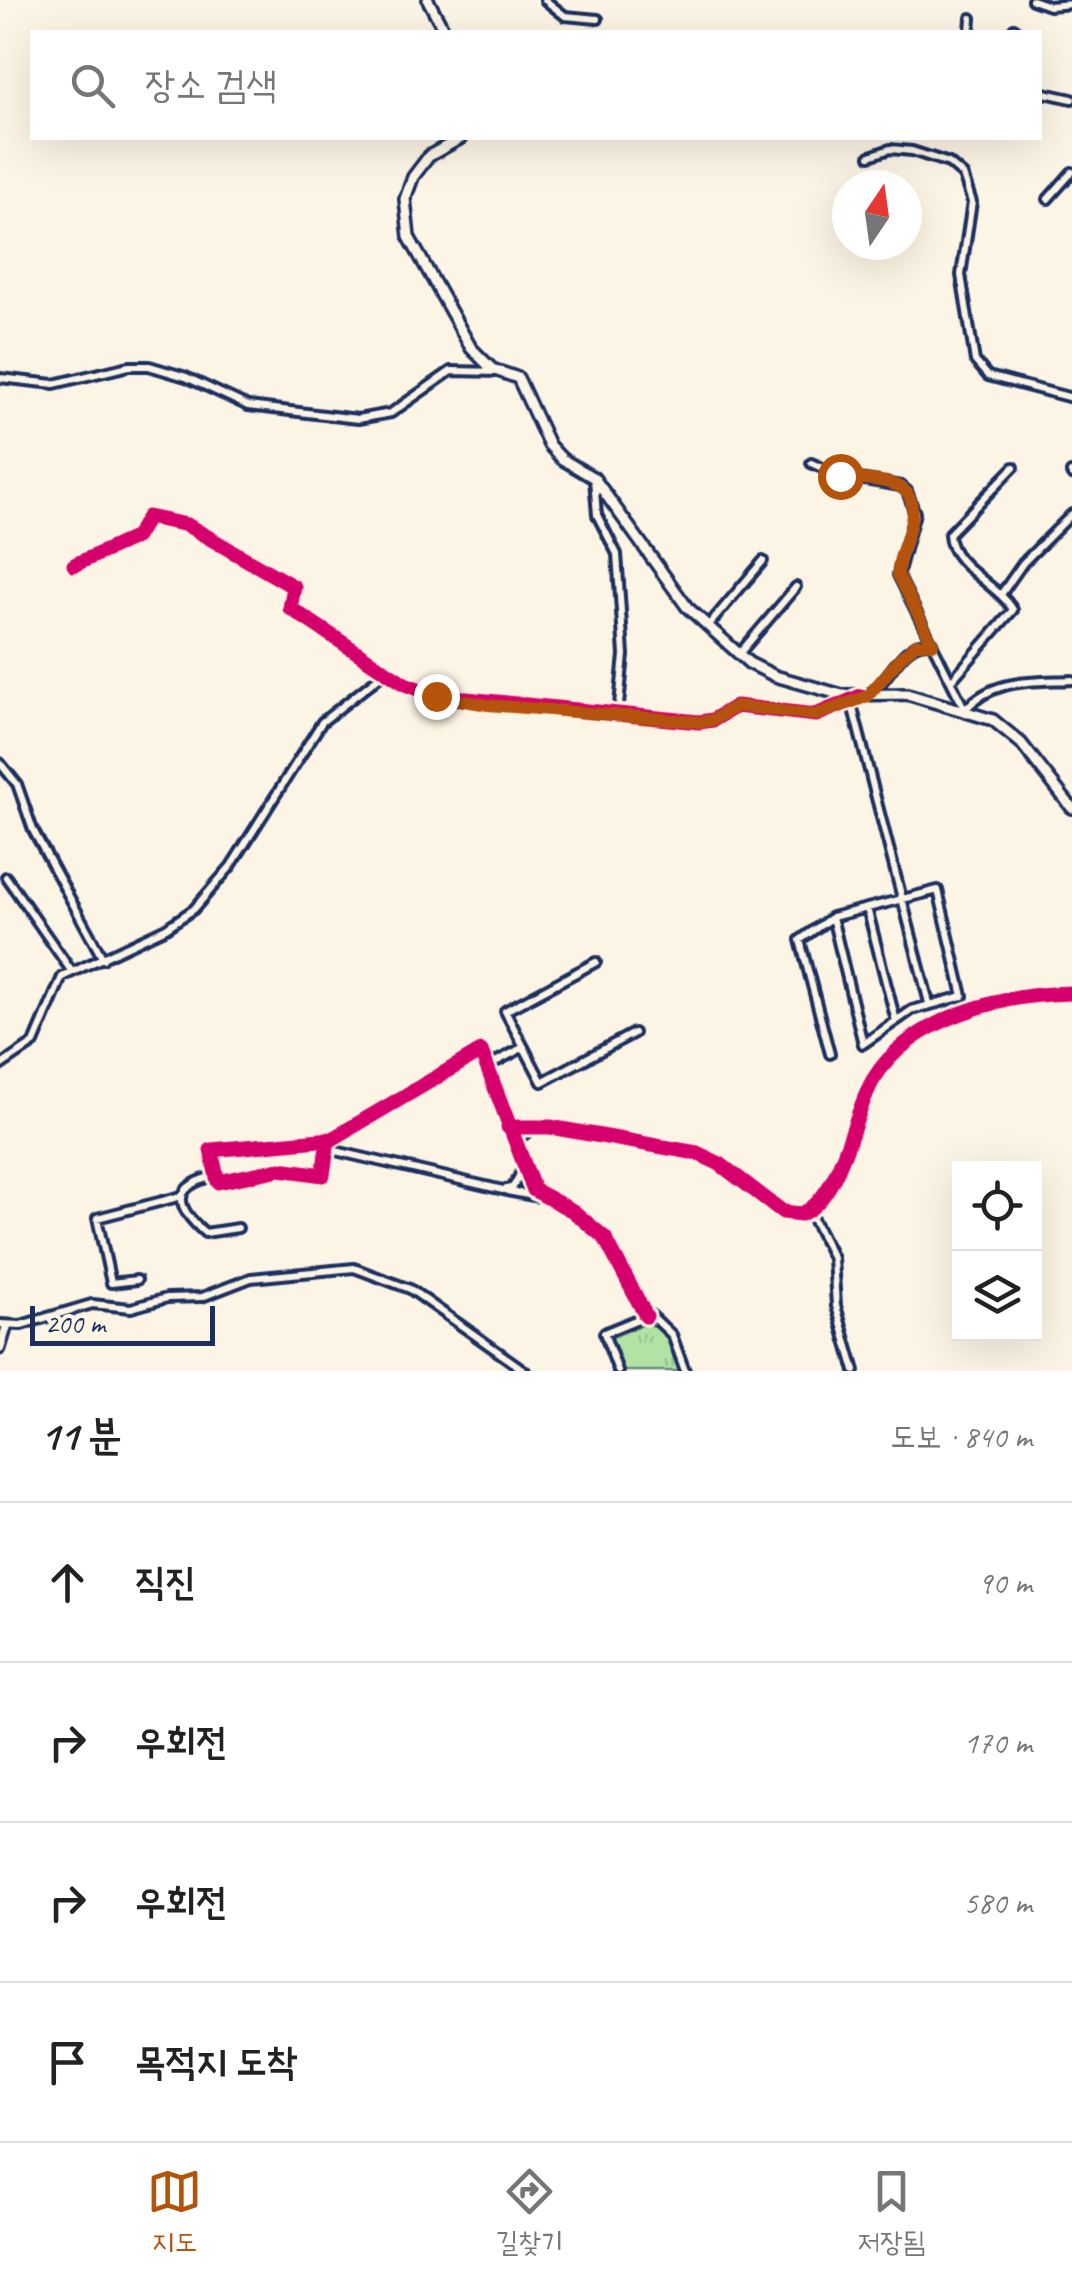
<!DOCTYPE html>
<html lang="ko">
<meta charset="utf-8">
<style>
body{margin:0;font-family:Caveat,"Poor Story",sans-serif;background:#f6f6f6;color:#222}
.controls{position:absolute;right:30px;bottom:30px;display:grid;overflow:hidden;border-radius:0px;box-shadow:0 10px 40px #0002}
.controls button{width:90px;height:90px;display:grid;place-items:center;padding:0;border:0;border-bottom:2px solid #e0e0e0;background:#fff;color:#222;font:50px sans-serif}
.compass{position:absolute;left:832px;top:170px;width:90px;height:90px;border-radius:50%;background:#fff;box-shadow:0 10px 40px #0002;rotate:13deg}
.scale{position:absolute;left:30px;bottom:25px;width:185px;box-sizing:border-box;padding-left:10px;border:5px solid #1b2f5e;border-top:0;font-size:28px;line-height:35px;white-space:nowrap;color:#1b2f5e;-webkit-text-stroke:8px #fcf5e5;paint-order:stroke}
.stop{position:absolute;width:30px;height:30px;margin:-22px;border:8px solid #b45309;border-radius:50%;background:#fff}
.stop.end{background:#b45309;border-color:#fff;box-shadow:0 2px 10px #0008}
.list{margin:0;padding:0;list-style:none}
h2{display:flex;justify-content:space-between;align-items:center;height:130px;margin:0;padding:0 40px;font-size:42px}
h2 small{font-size:32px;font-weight:400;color:#767676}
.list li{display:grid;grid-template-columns:65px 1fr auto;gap:30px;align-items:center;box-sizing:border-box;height:160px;padding:0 40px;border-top:2px solid #e0e0e0}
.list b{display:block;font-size:38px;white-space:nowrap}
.list em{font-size:32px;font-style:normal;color:#767676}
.icon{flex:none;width:55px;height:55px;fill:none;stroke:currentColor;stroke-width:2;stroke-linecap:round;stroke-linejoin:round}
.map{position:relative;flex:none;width:1072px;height:1371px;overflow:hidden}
.search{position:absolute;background:#fff;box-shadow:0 10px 40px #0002;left:30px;right:30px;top:30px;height:110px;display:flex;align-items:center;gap:25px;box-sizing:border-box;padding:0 35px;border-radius:0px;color:#767676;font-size:38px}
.sheet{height:770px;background:#fff}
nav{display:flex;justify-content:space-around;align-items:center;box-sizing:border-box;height:140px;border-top:2px solid #e0e0e0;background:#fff;font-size:28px;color:#767676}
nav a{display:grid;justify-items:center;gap:5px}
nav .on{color:#b45309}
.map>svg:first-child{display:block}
.grass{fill:url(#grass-tufts);stroke:#668a81;stroke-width:2.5}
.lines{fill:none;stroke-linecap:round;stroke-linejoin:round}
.minor-casing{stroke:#1b2f5e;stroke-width:14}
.tertiary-casing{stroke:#1b2f5e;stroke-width:15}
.secondary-casing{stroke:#1b2f5e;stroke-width:16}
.minor{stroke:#fcf5e5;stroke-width:6}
.tertiary{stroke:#fcf5e5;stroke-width:8}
.secondary{stroke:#fcf5e5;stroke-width:9}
.cycleway-casing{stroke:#fcf5e5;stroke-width:21}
.cycleway{stroke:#d6006c;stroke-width:15}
.route{stroke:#b45309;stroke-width:12}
</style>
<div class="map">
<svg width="1072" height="1371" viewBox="0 0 1072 1371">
<defs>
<pattern id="grass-tufts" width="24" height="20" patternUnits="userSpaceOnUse" patternTransform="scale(2.5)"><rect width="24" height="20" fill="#b1e4a4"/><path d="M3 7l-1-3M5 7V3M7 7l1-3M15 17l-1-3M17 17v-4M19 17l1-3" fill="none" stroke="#98c490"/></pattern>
</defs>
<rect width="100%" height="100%" fill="#fcf5e5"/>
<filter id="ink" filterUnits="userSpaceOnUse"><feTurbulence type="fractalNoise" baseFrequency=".01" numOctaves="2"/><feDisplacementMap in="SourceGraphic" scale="20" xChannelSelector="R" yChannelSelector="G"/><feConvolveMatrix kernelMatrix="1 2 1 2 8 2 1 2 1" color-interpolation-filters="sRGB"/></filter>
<g filter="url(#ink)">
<path class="grass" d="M646,1323L664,1331L681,1371H622L610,1338Z"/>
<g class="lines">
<defs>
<path id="minor" d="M545,0L565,16L598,19
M1032,0L1049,6L1072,4
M970,32L971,18
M1013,32L1014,28
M1040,92L1072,99
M870,156L890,149L912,151L949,163L963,175L972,202L961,275L975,361L988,376L1072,398
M1048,199L1072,172
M0,378L54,384L129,366H149L186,377L248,406L358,419L391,413L451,371L499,372
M811,463L840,476L901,486L907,491L915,513L898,575L965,710C993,678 1032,682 1072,680
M1071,473L1072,475
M594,479L597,515L617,554L624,655L618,715
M74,565L136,537L148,517L187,525L294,587L290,608L405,684L436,696L699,722L713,720L736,706L816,715L858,697
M1002,593L1023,563L1072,514
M708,626L763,561
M739,654L796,587
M952,680L1013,610C998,584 950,566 949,534L1014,467
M872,692C892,677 902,640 932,643
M851,701L929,1003
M0,763L17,784L33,830L103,959
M6,877L72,972
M867,908L896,1021
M596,962L505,1011L542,1082L634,1033
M830,1054L800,940L832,917L938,890L963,996L912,1010L863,1044L832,917
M0,1066L34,1043L62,977L166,928L194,909L231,866L322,722L388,670
M486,1067L524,1047
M508,1127H550L697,1153L720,1164L783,1212L801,1214C841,1198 852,1116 873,1080C911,1017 1004,994 1072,993
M328,1140L323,1175L280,1169L218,1182L211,1150L332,1139L481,1051L534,1190L573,1211L605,1238L646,1316
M514,1142L533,1128
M327,1149L503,1190L513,1187L523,1169
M217,1175C173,1186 172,1204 205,1233L238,1228
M507,1191L539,1197
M809,1211L833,1258L836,1306L855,1371
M137,1280L111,1283L97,1218L182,1196
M0,1324L21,1325L92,1304L131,1308L167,1298L202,1297L251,1278L354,1268L410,1289L525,1371
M618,1371L604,1333L650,1314L672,1335L685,1371"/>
<path id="tertiary" d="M0,1349L7,1326"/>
<path id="secondary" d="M428,0L445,32
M461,138L429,156L413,177L405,199L409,237L471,348L492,369L518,378L549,445L562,459L594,478L687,607L749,663L775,676L842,695L907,694L993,720L1021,743L1072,808"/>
</defs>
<use href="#minor" class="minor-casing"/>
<use href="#tertiary" class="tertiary-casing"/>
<use href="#secondary" class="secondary-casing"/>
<use href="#minor" class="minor"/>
<use href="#tertiary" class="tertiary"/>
<use href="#secondary" class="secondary"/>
<defs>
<path id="cycleway" d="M74,565L136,537L148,517L187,525L294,587L290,608L405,684L436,696L699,722L713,720L736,706L816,715L861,696
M508,1127H550L697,1153L720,1164L783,1212L801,1214C841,1198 852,1116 873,1080C911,1017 1004,994 1072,993
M328,1140L323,1175L280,1169L218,1182L211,1150L332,1139L481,1051L534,1190L573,1211L605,1238L646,1316"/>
</defs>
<use href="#cycleway" class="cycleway-casing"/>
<use href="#cycleway" class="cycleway"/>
</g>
</g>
<g class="lines" filter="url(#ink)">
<path class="route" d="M436,696L488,705L700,722L713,720L736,706L816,715L868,696L902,656L916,644H933L898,575C897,562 903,550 907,537C927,475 887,484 840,476"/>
</g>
</svg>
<div class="controls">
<button><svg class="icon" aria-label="locate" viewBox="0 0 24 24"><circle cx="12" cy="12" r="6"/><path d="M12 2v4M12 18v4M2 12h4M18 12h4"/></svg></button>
<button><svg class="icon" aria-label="layers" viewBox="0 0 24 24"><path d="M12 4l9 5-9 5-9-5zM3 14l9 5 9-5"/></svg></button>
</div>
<svg class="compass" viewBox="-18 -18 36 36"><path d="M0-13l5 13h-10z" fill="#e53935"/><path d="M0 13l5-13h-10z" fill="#767676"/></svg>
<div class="scale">200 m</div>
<div class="stop" style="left:840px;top:476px"></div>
<div class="stop end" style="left:436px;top:696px"></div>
<div class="search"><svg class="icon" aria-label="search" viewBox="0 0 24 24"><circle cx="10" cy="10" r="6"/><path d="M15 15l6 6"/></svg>장소 검색</div>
</div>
<section class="sheet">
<h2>11 분<small>도보 · 840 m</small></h2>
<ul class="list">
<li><svg class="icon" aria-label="ahead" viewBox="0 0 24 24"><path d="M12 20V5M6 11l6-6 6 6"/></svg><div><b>직진</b></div><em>90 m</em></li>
<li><svg class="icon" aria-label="right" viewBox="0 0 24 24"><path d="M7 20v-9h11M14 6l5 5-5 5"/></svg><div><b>우회전</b></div><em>170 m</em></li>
<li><svg class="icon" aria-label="right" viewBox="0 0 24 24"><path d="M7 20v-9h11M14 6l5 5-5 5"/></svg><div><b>우회전</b></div><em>580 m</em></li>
<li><svg class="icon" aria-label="arrive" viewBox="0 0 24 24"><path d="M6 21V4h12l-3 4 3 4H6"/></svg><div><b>목적지 도착</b></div></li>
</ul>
</section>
<nav>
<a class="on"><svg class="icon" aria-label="map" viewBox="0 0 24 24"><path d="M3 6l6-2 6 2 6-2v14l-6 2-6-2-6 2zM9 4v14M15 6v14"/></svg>지도</a>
<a><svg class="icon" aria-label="directions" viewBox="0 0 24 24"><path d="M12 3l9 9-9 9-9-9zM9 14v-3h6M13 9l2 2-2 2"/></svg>길찾기</a>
<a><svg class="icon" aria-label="saved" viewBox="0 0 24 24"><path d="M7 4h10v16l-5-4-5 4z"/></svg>저장됨</a>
</nav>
